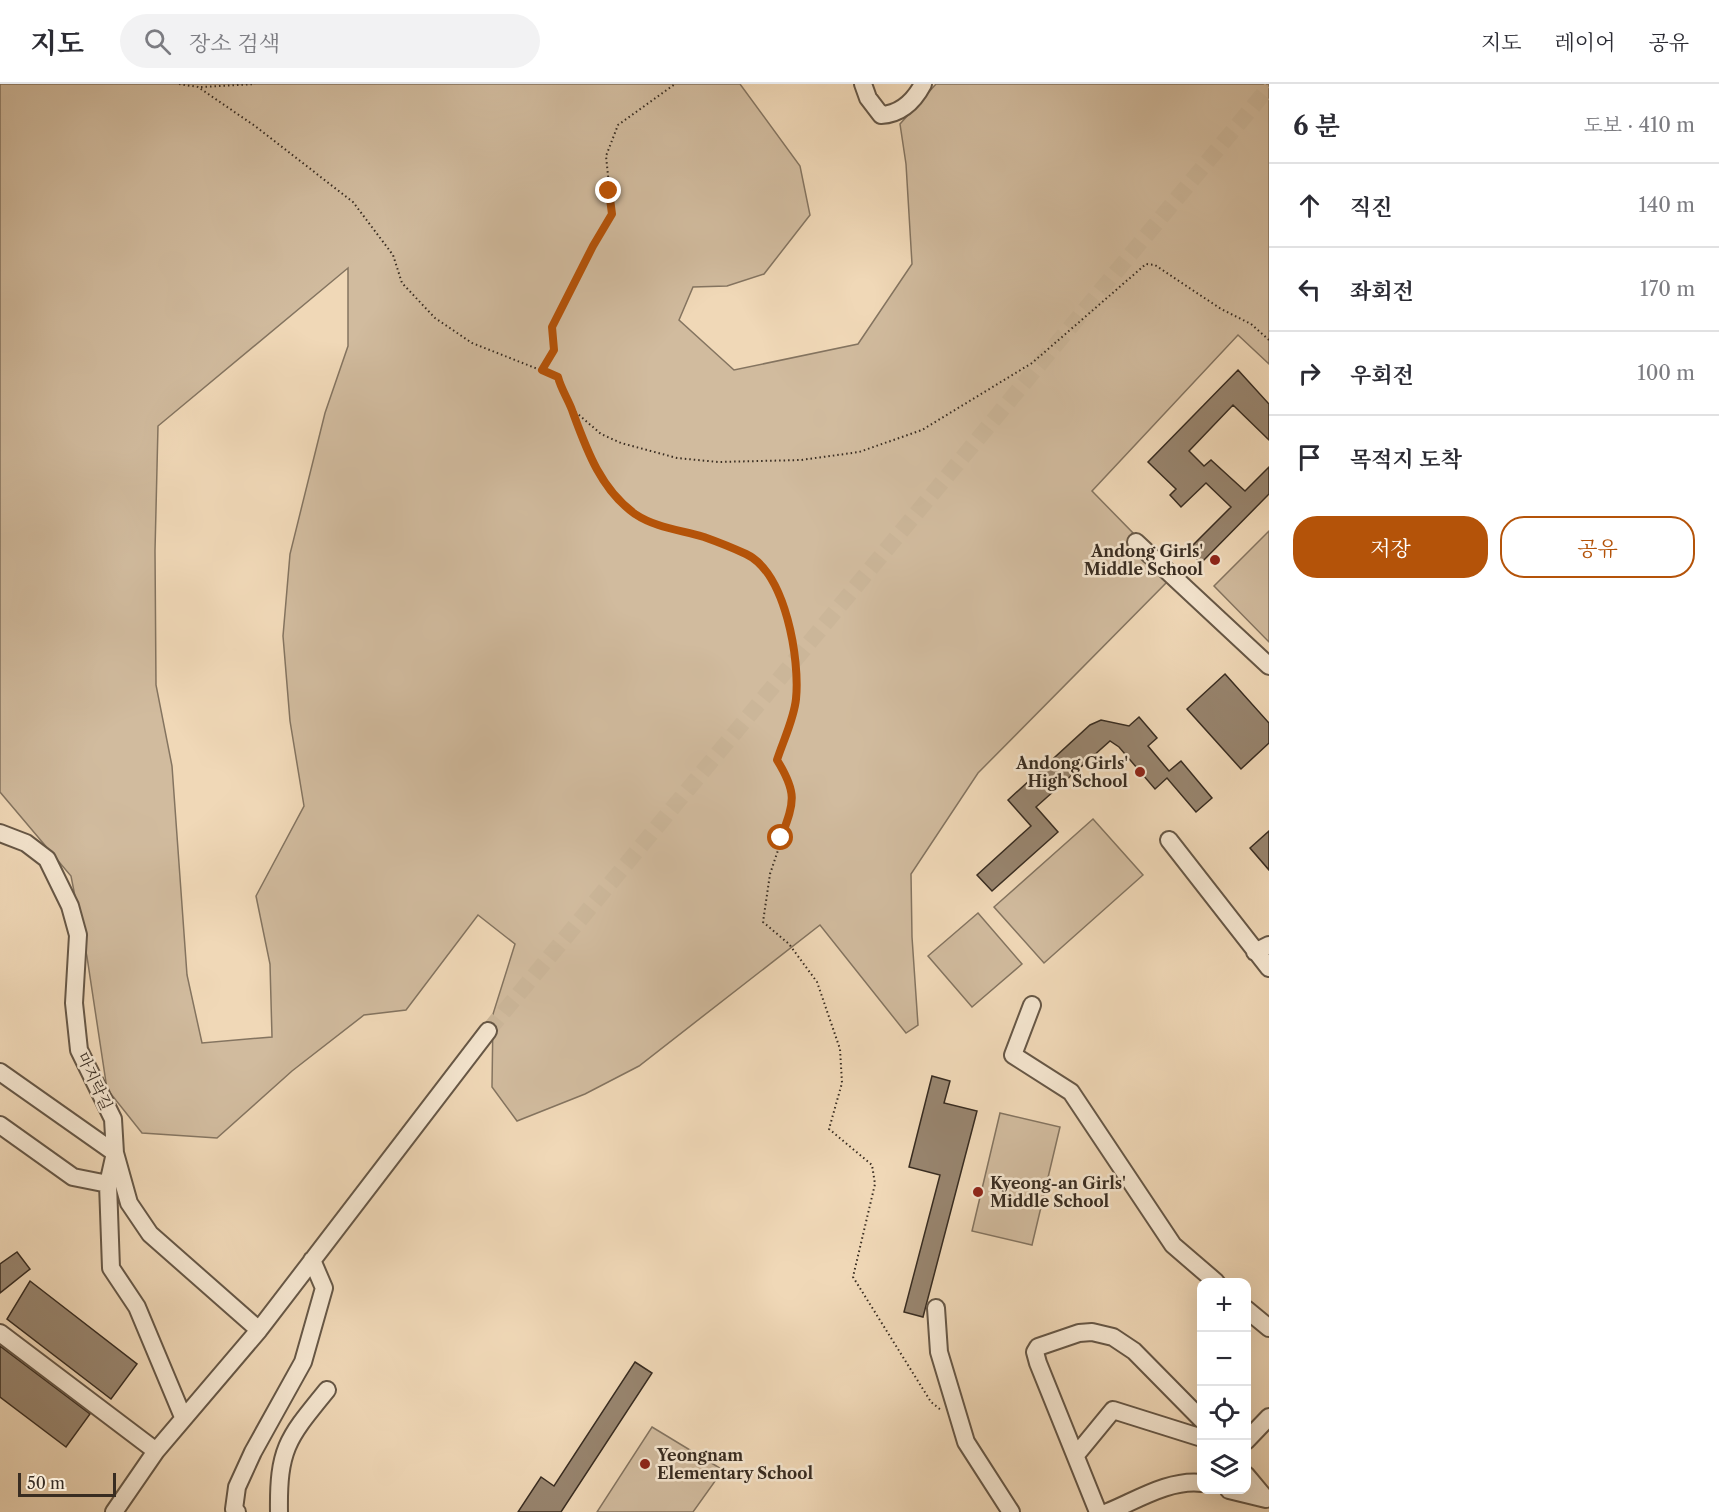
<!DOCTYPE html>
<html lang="ko">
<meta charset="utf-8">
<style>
body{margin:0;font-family:"Libre Caslon Text","Noto Serif KR",serif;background:#f2f2f3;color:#2b2b33}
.controls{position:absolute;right:18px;bottom:18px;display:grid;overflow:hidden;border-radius:12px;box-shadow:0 6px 24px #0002}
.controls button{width:54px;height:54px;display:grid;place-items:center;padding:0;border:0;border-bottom:2px solid #e1e1e2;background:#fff;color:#2b2b33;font:30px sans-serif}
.scale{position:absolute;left:18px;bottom:15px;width:98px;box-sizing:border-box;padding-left:6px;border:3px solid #382c21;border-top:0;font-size:16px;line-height:21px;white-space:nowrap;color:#382c21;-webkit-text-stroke:4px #f5e6d0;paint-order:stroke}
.stop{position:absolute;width:18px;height:18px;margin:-14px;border:4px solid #b45309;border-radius:50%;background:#fff}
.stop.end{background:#b45309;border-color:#fff;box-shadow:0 2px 6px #0008}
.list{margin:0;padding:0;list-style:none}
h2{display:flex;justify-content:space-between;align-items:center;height:78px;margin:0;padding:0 24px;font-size:26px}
h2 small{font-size:20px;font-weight:400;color:#7c7c81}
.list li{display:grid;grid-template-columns:39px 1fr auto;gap:18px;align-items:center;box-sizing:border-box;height:84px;padding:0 24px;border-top:2px solid #e1e1e2}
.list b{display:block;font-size:22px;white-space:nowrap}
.list em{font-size:20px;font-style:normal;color:#7c7c81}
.actions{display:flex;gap:12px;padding:18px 24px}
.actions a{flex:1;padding:14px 0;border:2px solid #b45309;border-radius:24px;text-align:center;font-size:21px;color:#b45309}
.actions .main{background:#b45309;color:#fff}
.icon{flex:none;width:33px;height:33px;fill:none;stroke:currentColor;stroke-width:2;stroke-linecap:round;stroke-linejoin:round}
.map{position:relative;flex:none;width:1269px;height:1428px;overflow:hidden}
header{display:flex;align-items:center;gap:36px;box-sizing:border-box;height:84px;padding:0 30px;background:#fff;border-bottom:2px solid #e1e1e2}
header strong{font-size:28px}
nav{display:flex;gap:33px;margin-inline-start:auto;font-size:21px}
.search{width:420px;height:54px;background:#f2f2f3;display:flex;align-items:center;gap:15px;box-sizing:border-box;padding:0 21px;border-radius:33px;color:#7c7c81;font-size:22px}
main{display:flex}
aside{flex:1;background:#fff}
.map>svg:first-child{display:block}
.green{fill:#d1bb9e;stroke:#847460;stroke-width:1.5;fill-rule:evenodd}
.building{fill:#98856f;stroke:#382c21;stroke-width:1.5}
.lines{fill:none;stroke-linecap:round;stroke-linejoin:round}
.minor-tunnel{stroke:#cbb699;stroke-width:16;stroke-dasharray:16 8;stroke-linecap:butt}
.minor-casing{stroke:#665746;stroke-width:20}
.path{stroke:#382c21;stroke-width:2;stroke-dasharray:1.5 3;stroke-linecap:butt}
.minor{stroke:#f5e6d0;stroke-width:16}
.route{stroke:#b45309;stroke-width:8}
.poi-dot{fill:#8f2418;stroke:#f5e6d0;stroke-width:2}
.labels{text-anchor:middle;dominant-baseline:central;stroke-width:5;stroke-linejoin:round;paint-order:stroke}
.poi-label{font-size:16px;font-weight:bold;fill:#382c21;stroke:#f5e6d0;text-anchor:end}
.street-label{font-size:16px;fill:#382c21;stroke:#f5e6d0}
</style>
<header>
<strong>지도</strong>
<div class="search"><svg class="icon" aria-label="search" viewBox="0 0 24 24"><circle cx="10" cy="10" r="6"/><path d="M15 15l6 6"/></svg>장소 검색</div>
<nav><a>지도</a><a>레이어</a><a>공유</a></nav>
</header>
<main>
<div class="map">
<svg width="1269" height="1428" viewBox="0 0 1269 1428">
<rect width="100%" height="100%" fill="#f0d8b7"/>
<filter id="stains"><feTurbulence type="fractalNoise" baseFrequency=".00333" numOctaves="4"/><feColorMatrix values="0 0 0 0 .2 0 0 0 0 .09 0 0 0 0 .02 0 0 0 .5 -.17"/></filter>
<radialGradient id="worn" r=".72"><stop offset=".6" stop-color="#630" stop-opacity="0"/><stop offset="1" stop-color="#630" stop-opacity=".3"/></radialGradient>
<path class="green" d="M0,0H740L800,82L810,131L764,190L727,202L693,203L679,236L734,286L858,260L912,180L906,80L900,40L936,0H1269V280L1238,251L1092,407L1134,450L1128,462L1167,498L978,689L911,790L912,853L918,941L906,949L820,841L639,982L585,1010L517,1037L492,1003L493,930L515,860L478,831L406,926L364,931L292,987L217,1054L142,1049L107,1005L87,873L71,792L0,708ZM348,184V262L325,329L290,470L283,552L290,637L304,722L256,812L270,880L272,953L202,959L187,891L172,682L156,601L155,467L158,342Z
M1269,447V558L1214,502Z
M1093,735L1143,791L1044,879L994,823Z
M978,829L1022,880L972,923L928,872Z
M1000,1029L1060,1043L1032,1161L972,1147Z
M652,1343L723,1386L693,1428H597Z"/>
<path class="building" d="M1238,286L1269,320V356L1233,321L1189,367L1204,382L1211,376L1245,407L1269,383V410L1201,479L1188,466L1231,423L1206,399L1181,423L1170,411L1176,405L1148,378Z
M1225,590L1269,639V659L1241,685L1187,625Z
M1139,633L1157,654L1148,662L1169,687L1181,677L1212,714L1196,728L1167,694L1155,705L1119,663L1110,657L1036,723L1058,748L992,807L977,791L1031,742L1008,716L1090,641L1101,636L1129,642Z
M1269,747V786L1250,764Z
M932,992L950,997L944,1019L977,1027L923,1233L904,1228L940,1091L909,1083Z
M17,1168L30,1185L0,1209V1180Z
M30,1197L137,1280L111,1315L7,1235Z
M0,1262L90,1330L66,1363L0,1313Z
M635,1278L652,1289L561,1428H518L541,1393L554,1402Z"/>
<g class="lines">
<path class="minor-tunnel" d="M488,947L1269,3"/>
<defs>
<path id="minor" d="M863,0L868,14L881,31C901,30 914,17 923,0
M1136,458L1269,582
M0,749L26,759L47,775L70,822L78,851L74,919L79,966L113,1035L115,1069L108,1100L111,1184L137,1223L183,1333
M1169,756L1269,884
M1255,868L1269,861
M1032,921L1013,971L1071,1008L1173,1161L1216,1198
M0,988L115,1069L129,1119L150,1150L259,1246
M0,1041L73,1093L108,1100
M936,1224L939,1268L966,1358L1011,1428
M1246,1225L1269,1244
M0,1249L156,1367
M1246,1357L1269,1333
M1076,1371L1113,1326L1202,1354
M1246,1391L1266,1415
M1229,1406L1266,1415
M114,1428L156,1367L259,1246L488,947
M237,1428L234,1425L237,1403L253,1368L303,1278L324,1204L312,1176
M279,1428C278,1364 288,1354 327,1306
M1098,1428L1038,1279L1035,1268L1038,1263L1079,1249L1092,1248L1113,1253L1134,1267L1202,1336
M1108,1428C1137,1416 1170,1395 1202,1399"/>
</defs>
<use href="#minor" class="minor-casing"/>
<path class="path" d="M179,0L198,3L255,42L353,118L393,171L402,199L435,234L472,259L558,293C561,305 568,314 572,326C586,364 600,405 635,430C656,444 681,446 704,453C718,458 733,464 746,470C786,489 800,576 796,615C794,635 783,657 777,676L791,699L794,719L770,790L763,838L789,860L817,898L840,965L842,999L829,1045L872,1081L875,1100L853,1193L931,1318L941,1326
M201,3L255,0
M542,286L554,266L552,243L593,162L612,130L606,72L618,41L675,0
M572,325L601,350L621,359L677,374L718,378L801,376L859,368L922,346L1032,279L1146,180L1155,181L1221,225L1251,240L1269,256"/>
<use href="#minor" class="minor"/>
</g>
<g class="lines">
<path class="route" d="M609,107L612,130L593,162L552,243L554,266L542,286L558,293C561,305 568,315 572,326C586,364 600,405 635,430C656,444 681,446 704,453C718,458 733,464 746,470C786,489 800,576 796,615C794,635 783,657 777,676C798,710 794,718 781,754"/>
</g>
<g class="poi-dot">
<circle cx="1215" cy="476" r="6"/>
<circle cx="1140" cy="688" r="6"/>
<circle cx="978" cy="1108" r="6"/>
<circle cx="645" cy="1380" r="6"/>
</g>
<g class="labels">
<g class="poi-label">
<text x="1203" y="467">Andong Girls'<tspan x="1203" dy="18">Middle School</tspan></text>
<text x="1128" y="679">Andong Girls'<tspan x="1128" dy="18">High School</tspan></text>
<text x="990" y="1099" text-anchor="start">Kyeong-an Girls'<tspan x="990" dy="18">Middle School</tspan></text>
<text x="657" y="1371" text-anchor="start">Yeongnam<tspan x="657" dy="18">Elementary School</tspan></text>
</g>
<g class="street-label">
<text transform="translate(95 997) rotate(65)">마지락길</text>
</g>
</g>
<rect width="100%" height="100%" filter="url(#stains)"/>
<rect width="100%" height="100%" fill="url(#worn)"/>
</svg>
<div class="controls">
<button>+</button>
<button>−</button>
<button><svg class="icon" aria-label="locate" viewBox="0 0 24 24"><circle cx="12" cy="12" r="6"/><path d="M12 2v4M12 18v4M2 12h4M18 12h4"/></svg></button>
<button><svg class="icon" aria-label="layers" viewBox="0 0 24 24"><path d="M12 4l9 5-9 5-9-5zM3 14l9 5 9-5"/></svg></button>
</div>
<div class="scale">50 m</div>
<div class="stop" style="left:781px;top:754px"></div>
<div class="stop end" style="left:609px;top:107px"></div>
</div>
<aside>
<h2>6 분<small>도보 · 410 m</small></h2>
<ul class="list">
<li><svg class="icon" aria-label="ahead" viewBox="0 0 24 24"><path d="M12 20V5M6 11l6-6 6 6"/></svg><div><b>직진</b></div><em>140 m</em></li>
<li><svg class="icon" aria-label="left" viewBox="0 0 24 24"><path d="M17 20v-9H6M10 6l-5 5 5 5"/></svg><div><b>좌회전</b></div><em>170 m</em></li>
<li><svg class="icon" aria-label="right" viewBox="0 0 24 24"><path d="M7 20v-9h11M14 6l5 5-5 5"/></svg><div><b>우회전</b></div><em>100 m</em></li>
<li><svg class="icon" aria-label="arrive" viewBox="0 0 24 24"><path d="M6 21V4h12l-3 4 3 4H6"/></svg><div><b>목적지 도착</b></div></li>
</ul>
<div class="actions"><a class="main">저장</a><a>공유</a></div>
</aside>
</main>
